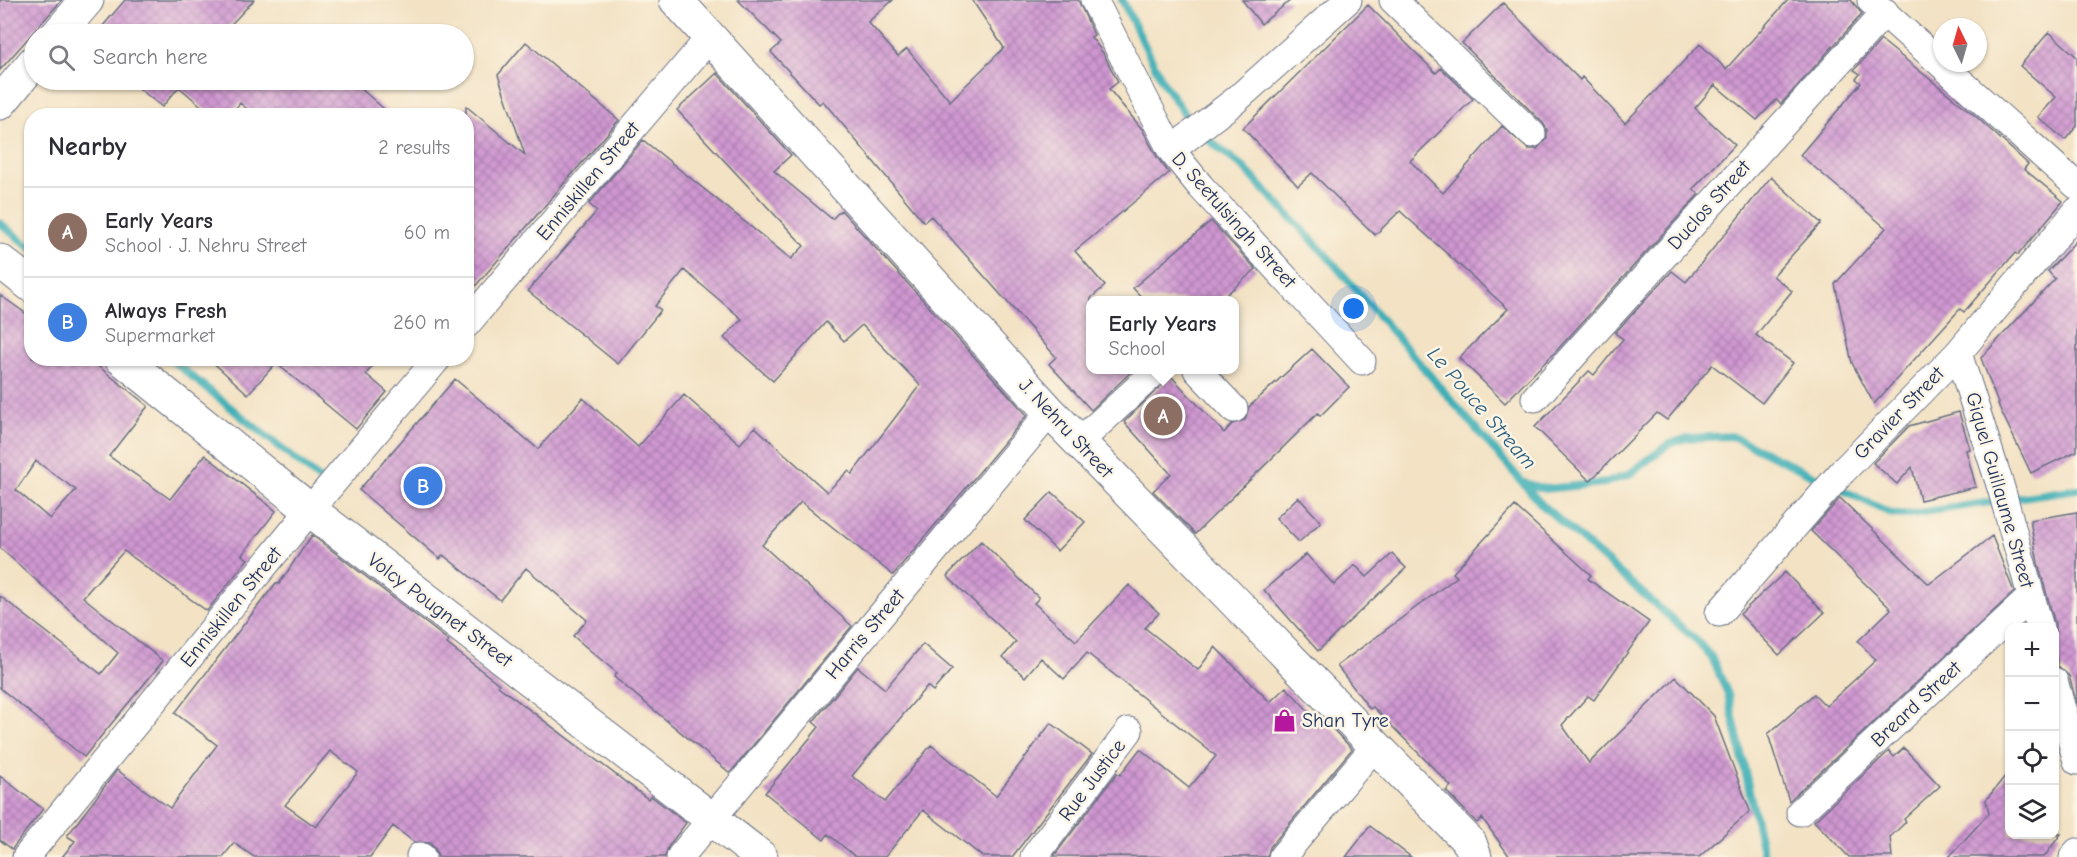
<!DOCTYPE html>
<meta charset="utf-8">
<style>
body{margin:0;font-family:"Comic Neue",sans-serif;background:#f7f7f7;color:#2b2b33}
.controls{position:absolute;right:18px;bottom:18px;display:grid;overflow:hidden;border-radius:12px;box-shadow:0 2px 4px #0004}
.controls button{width:54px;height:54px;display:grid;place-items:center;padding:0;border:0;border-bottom:2px solid #e1e1e2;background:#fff;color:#2b2b33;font:30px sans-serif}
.compass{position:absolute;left:1933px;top:18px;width:54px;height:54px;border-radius:50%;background:#fff;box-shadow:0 2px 4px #0004;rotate:355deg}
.you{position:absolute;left:1354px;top:309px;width:21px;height:21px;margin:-15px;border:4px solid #fff;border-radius:50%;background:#1a73e8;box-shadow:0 0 0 9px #1a73e833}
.badge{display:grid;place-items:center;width:39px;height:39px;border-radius:50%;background:#b45309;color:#fff;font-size:20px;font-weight:700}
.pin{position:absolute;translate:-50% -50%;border:3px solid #fff;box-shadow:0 2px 6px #0006}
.popup{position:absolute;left:1086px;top:296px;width:153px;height:78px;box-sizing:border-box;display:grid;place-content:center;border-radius:12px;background:#fff;filter:drop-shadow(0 2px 4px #0005);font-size:20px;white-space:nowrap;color:#7c7c81}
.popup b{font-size:22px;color:#2b2b33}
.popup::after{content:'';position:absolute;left:50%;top:100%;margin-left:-12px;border:12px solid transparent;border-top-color:#fff}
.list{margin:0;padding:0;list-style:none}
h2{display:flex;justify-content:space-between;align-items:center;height:78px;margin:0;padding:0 24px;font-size:26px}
h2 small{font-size:20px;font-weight:400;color:#7c7c81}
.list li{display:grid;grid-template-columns:39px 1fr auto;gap:18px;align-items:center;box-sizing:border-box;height:90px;padding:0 24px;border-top:2px solid #e1e1e2}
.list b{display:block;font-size:22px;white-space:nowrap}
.list p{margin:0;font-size:20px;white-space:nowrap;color:#7c7c81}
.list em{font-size:20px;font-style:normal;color:#7c7c81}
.icon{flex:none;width:33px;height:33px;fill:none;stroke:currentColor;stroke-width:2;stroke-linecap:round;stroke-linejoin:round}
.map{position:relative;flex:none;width:2077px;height:857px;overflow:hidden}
.search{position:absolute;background:#fff;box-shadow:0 2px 4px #0004;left:24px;top:24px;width:450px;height:66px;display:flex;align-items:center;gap:15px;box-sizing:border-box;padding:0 21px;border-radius:33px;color:#7c7c81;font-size:22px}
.panel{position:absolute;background:#fff;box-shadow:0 2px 4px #0004;left:24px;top:108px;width:450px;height:258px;border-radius:24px}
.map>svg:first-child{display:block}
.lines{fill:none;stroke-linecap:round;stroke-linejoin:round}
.stream{stroke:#3eafb6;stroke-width:8}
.building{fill:url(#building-cross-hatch);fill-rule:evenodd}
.minor-casing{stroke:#676e82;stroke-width:29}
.secondary-casing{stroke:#676e82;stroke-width:35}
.minor{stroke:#fff;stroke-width:27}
.secondary{stroke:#fff;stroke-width:33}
.labels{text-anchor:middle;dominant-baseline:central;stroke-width:5;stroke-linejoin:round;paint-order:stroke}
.street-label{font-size:20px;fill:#1b2f5e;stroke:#fcf5e5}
.poi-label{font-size:20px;fill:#1b2f5e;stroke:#fcf5e5;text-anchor:start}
.water-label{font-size:21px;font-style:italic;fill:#275c7d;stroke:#fcf5e5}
</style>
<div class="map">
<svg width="2077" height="857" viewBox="0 0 2077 857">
<defs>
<pattern id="building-cross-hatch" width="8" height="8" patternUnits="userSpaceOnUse" patternTransform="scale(1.5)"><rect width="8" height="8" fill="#d098d1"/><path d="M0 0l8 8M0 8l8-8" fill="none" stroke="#a87cad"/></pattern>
</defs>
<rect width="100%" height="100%" fill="#fcf5e5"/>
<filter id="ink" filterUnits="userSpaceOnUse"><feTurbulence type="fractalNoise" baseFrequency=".0167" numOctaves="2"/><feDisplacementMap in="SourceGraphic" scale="12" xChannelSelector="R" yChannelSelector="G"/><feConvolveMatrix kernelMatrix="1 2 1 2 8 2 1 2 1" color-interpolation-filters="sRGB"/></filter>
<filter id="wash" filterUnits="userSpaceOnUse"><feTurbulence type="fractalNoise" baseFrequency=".008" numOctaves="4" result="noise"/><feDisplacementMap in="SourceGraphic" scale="24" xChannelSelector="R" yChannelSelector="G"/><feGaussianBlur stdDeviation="1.35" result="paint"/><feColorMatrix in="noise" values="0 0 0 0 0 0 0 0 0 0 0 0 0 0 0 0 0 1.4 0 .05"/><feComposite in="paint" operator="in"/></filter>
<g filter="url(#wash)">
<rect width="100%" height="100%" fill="#f3e2c4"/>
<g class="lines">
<path class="stream" d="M1122,0L1164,84L1195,129L1244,168L1327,256L1541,504L1696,640L1712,658L1728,694L1764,857
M0,223L32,249
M169,358L318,478
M1522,482L1545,489L1605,483L1628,475L1669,444L1688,438L1732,436L1892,514L1905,515L1998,501
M2010,499L2077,489"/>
</g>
<g id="blocks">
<path class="building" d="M0,0H62L0,70Z
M125,0H254L222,34H96Z
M738,0H893L868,22L898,56L907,49L950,101L1004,48L972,0H1078L1094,35L1091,37L1103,53L1118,82L1109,89L1142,129L1157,157L1169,173L1075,251L1105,286L1091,298V369H1134L1091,410L1049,364L1056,357L931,216L924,222L823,101L819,104L771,52L781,43Z
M1242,0H1291L1261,24Z
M1788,0H1851L1862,14L1781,104L1776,100L1757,120L1715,85L1695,108L1735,145L1693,189L1699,194L1558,349L1505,403L1459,358L1508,309L1400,211L1375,235L1312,173L1298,186L1243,128L1368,5L1436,73L1441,68L1473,99L1410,161L1443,193L1502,126L1528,149H1537L1547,138V130L1543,123L1462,43L1503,3L1580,80L1582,77L1625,123L1700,44L1726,69Z
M2049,32L2077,57V126L2065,140L2038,117L2056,97L2020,66Z
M1881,40L1972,113L2028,164L2024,169L2063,201L2018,255L2015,253L1964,312L1960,309L1874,404L1852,363L1835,284L1886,228L1800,155L1861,83L1856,79L1860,74L1854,70Z
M526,42L619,120L466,297V106L525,155L498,75Z
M717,73L791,155L774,171L832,219L841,210L1027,415L893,575L801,502L762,545L852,626L730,773L614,677L617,673L573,636L587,620L526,568L500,600L443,555L440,559L359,490L455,379L538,449L583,398L638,447L684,395L740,444L755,427L827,492L848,471L852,474L920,385L862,325L844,341L826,322L773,381L724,338L742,319L684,270L655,306L661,310L618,364L528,291L597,211L589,204L643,140L791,259L804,246L677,110Z
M129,80H351L392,116H255L240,103L229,116H213L179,87L162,107Z
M1771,177L1821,223L1773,276L1792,291L1756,335L1793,363L1762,403L1712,365L1667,420L1657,413L1590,481L1535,427L1589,371L1594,375L1623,339L1615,333L1672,271L1686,282Z
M1211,221L1256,269L1220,300H1144L1133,288Z
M2077,240V451L2031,473L2000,409L1981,358L2055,279L2048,271Z
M0,295L32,318V358H88L148,406L109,456L170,499L205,455L276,511L242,555L248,559L207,611L124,551L83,597L163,661L84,757L0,688V596L101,674L118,653L0,548ZM36,461L76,490L50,519L16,490Z
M1312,349L1349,387L1320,416L1318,413L1195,534L1153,491L1171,474L1124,422L1171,376L1224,433L1232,424L1245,420L1249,407Z
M208,358H379L366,374L387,392L356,429L276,363L248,394Z
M1959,412L1970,449L1966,450L1976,487L1920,500L1912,467L1897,484L1873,463L1909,426Z
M1052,492L1085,522L1057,551L1025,520Z
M1298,497L1321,522L1299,542L1276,518Z
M1840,498L1929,584L1992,536L2014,592L1789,801L1768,734L1814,694L1826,706L1876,660L1858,641L1891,609L1811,531Z
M1515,506L1591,575L1588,579L1649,622L1594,700L1588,696L1562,725L1589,763L1676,677L1714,716L1750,811L1699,857H1510L1482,818L1477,823L1446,791L1451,786L1373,707L1370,709L1337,666L1457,577L1453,573Z
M2077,512V704L2069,676L2058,666L2055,650V624L2038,563L2030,520Z
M312,535L449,641L447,644L499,684L498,686L648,799L651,796L686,823L668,847L665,857H438L435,849L430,843L414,842L393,826L370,857H254L234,843L223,857H62L75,841L67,836L117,770L170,808L217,745L175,713L276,583L279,584ZM330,751L358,772L316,827L285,805Z
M981,541L1039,598L1034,603L1076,641L1129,585L1159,613L1145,628L1198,670L1215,647L1270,702L1286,687L1320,723L1324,720L1352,749L1270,847L1267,857L1054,856L1117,773L1120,775L1140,749L1189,788L1216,756L1087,653L1064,679L1041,658L1025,677L1003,657L1016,642L947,576Z
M1306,554L1334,585L1355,565L1367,577L1392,554L1406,568L1318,651L1264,590Z
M1785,572L1824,613L1779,655L1740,614Z
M923,644L952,669L933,691L927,686L852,776L885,802L931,745L996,796L1051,723L1092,754L1012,857H983L923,810L885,857H856L828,834L824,840L765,793L819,727L813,722L858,667L885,689Z
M1904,748L1940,786L1904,819L1906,822L1890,837L1892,857H1849L1814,821L1889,751L1894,757Z
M2010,770V834H2061L2044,857H1949L1989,813L1986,800Z
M0,776L43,809L12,849L0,840Z
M1370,826L1411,857H1346Z"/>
</g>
</g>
<g filter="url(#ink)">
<use href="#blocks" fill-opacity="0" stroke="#676e82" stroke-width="1.5"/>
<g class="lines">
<defs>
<path id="minor" d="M1094,0L1171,150L1201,187L1362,361
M1393,0L1532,134
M1871,1L2077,186
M1171,150L1236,100L1348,0
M466,325L710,37
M1958,353L2001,488L2040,628
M1197,370L1234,409
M1535,398L1885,12
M1079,442L1157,370
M1719,613L1842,472L1958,353L2077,211
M2054,681L2077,761
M1800,812L2031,597
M420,856L422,857
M26,857L310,510L438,358
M680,857L1050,412
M1034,857L1129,731
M1282,857L1375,746
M2073,857L2077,852"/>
<path id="secondary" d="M676,0L1050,412L1470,843L1475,857
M58,34L87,0
M0,103L34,62
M0,261L32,286
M121,358L310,510L761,857"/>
</defs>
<use href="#minor" class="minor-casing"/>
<use href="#secondary" class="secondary-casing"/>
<use href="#minor" class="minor"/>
<use href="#secondary" class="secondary"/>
</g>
</g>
<defs>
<symbol id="shop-bare" viewBox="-9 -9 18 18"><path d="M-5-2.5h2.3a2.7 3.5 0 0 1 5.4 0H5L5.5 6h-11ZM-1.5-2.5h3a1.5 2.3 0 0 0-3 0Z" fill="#b5179e" stroke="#fcf5e5" stroke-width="2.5" paint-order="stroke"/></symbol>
</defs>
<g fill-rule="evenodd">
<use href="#shop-bare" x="1268" y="704" width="33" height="33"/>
</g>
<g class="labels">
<g class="street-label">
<text transform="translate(588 181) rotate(-50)">Enniskillen Street</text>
<text transform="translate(1709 205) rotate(-48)">Duclos Street</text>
<text transform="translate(1234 220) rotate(48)">D. Seetulsingh Street</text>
<text transform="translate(1899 413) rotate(-46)">Gravier Street</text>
<text transform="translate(1066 428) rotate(47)">J. Nehru Street</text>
<text transform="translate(2000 490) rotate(74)">Giquel Guillaume Street</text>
<text transform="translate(231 607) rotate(-51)">Enniskillen Street</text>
<text transform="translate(440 610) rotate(37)">Volcy Pougnet Street</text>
<text transform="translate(865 634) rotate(-50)">Harris Street</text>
<text transform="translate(1916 704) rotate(-43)">Breard Street</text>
<text transform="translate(1092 780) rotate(-53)">Rue Justice</text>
</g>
<g class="poi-label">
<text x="1302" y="720">Shan Tyre</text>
</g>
<g class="water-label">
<text transform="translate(1482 408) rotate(49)">Le Pouce Stream</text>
</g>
</g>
</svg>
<div class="controls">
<button>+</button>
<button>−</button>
<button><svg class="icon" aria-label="locate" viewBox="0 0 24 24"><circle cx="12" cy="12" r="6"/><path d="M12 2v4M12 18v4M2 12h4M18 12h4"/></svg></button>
<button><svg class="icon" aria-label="layers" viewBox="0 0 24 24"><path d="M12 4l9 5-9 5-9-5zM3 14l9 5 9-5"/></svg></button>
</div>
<svg class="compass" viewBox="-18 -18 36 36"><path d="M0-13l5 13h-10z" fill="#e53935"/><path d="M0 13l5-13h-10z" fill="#7c7c81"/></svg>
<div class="you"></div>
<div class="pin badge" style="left:1163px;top:416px;background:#8d6e63">A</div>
<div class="popup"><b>Early Years</b>School</div>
<div class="pin badge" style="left:423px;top:486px;background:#3f7fe0">B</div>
<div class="search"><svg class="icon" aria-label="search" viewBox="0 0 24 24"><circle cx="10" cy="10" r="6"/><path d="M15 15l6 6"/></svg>Search here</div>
<section class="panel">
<h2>Nearby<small>2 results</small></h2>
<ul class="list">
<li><span class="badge" style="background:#8d6e63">A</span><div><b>Early Years</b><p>School · J. Nehru Street</p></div><em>60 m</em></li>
<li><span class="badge" style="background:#3f7fe0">B</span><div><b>Always Fresh</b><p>Supermarket</p></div><em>260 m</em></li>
</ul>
</section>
</div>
